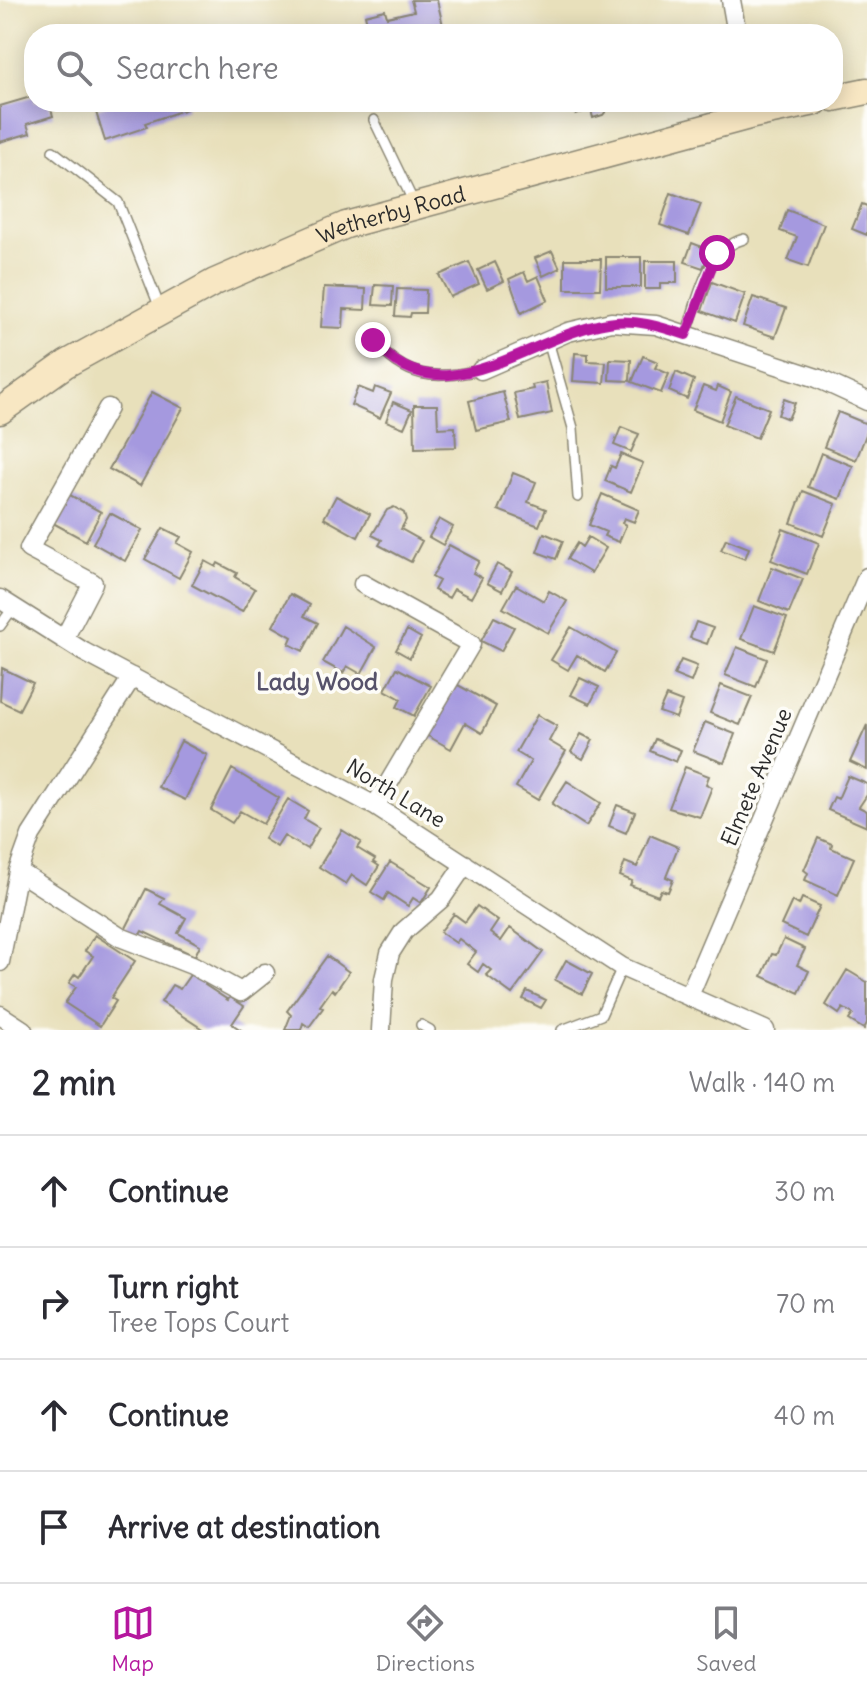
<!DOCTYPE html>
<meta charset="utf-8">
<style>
body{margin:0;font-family:Delius,sans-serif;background:#f7f7f7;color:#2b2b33}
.stop{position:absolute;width:24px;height:24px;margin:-18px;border:6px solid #b5179e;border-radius:50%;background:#fff}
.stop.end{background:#b5179e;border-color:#fff;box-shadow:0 2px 8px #0008}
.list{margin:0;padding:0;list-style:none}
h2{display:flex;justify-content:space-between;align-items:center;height:104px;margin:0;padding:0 32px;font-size:34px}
h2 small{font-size:26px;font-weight:400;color:#7c7c81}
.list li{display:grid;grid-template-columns:52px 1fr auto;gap:24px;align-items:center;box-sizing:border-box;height:112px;padding:0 32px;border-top:2px solid #e1e1e2}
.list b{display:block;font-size:30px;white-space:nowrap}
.list p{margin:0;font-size:26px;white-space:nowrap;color:#7c7c81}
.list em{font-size:26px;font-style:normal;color:#7c7c81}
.icon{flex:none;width:44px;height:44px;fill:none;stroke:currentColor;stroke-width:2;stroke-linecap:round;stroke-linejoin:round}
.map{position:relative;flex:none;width:867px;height:1030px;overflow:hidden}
.search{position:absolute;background:#fff;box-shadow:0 4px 20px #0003;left:24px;right:24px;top:24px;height:88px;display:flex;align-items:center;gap:20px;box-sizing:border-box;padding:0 28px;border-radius:32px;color:#7c7c81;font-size:30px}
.sheet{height:552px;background:#fff}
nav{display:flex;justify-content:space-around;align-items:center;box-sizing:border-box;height:112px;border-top:2px solid #e1e1e2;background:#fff;font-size:22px;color:#7c7c81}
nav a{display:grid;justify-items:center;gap:4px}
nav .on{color:#b5179e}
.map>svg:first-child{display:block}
.building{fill:#a599df}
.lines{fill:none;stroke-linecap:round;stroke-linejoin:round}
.lane-casing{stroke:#8a8673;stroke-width:12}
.street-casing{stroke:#8a8673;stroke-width:21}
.secondary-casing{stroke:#8a8673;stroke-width:29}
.lane{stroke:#fff;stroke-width:9}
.street{stroke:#fff;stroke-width:18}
.secondary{stroke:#f8e7c3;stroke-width:26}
.route{stroke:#b5179e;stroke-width:10}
.labels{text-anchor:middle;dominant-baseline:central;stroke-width:7;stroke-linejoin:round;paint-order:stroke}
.street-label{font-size:22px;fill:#2b2b2b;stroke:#fdfcf7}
.neighbourhood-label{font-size:24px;font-weight:bold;fill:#56526a;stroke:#fdfcf7}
</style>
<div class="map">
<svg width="867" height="1030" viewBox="0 0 867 1030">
<rect width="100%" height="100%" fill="#fdfcf7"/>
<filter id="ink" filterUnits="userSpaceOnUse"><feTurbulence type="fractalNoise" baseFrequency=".0125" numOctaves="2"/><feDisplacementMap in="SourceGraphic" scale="16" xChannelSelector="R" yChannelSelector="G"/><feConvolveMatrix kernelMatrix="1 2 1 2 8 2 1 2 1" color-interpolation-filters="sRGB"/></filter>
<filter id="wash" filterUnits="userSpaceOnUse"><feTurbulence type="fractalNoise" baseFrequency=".006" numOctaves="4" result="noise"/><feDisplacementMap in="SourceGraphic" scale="32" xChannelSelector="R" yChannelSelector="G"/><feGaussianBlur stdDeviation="1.8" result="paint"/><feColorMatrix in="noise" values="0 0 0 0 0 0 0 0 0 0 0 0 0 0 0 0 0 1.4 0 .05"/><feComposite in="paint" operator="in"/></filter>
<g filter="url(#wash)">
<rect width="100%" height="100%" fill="#e8e0bb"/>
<g id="blocks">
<path class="building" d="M411,0H437L445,34H370L365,15L385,10L387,17L414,11Z
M82,26L84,34H58V33Z
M34,96V102H49L53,116L27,124L30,133L0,142V106Z
M117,102H184L187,109L145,123L147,127L105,141L95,109Z
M572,102H602L606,111L603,115L593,118L591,110L575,114Z
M671,193L701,204L689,235L660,225Z
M862,204L867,206V235L852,229Z
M787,210L824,224L808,267L788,260L797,237L780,231Z
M692,243L710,250L703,268L685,262Z
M552,251L560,268L543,276L535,258Z
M606,257H641V287H606Z
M565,259H601L600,289H565Z
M645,261H677V283H660V289H645Z
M469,262L479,284L450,297L439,275Z
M495,262L504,281L487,289L478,270Z
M524,272L528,281L538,276L548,300L521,313L509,279Z
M712,282L745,294L735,323L702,311Z
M375,285L393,286L392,306L373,305Z
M324,287L366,289L365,310L344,309L343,328L321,327Z
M397,289L426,290L425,313H411L410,317L395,316Z
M753,297L786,308L775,337L743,326Z
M575,353L588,354V361L606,362L604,383L573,381Z
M643,356L658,362L655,368L669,374L661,393L632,382Z
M610,359L631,360L630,381L609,380Z
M676,372L694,380L687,399L669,391Z
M546,382L552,413L520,420L514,393L533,389L532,385Z
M703,386L716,391L718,386L731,392L720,421L693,410Z
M358,387L373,393L375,387L391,393L380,418L351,405Z
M152,392L183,408L140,486L109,469Z
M503,392L511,422L476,430L469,401Z
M736,396L769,409L757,438L724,425Z
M784,399L795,403L788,419L778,415Z
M393,402L412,410L404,428L386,421Z
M414,405H437L438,428L455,427L456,447L415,448Z
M838,412L867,424V432L856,460L824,447Z
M621,427L639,434L631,452L614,445Z
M821,453L853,466L840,499L808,487Z
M621,454L643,463L631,492L605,481L611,466L615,468Z
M513,473L536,482L528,502L546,509L539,526L498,510Z
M803,491L836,504L823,536L791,523Z
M68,494L101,512L86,541L53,523Z
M602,494L639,510L634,522L624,518L622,523L626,525L619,542L604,536L606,532L589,525Z
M336,496L370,514L358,537L324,518Z
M394,507L404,513L406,520L401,529L422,541L411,562L379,545L382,540L372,535L387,510Z
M110,513L142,530L125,561L93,543Z
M439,519L453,527L443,545L429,537Z
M163,528L181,537L177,543L193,552L179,578L145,559Z
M783,529L819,543L807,574L771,560Z
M544,533L563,541L556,559L537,552Z
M588,537L606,548L591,573L567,559L577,543L582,547Z
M726,539L749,548L745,559L721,550Z
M449,545L479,561L473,573L482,578L471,598L454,589L449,598L434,590L439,581L432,577Z
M205,561L216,567L218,563L237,573L235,577L255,589L242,612L192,585Z
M497,564L512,572L502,591L487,583Z
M772,567L803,579L789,613L759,601Z
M516,585L544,601L549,591L567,601L548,633L503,608Z
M290,594L310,605L304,616L318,623L303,651L289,644L292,637L273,626Z
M754,606L787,618L774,651L741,639Z
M494,617L514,627L501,651L481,641Z
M696,622L713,628L707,644L690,638Z
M343,626L376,647L361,674L347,666L343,673L323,662Z
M571,627L616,653L605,672L577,655L568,670L551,660Z
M407,630L421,638L410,658L396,650Z
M737,647L767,659L756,687L725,675Z
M681,660L697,666L691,682L674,675Z
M2,668L33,683L19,710L0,701Z
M397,668L431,686L414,716L397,707L401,699L385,690Z
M580,678L599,687L590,704L571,695Z
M456,684L496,706L482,733L465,723L451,749L426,735Z
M721,685L752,697L740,725L710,713Z
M666,696L682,702L676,718L659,712Z
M537,715L557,726L549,741L566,751L538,800L516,787L531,761L516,752Z
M705,722L735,734L724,763L693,751Z
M867,725V770L850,762Z
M581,734L593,740L583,759L571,752Z
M655,739L681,750L676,762L650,751Z
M181,741L207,755L185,800L158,787Z
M685,767L709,776L706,784L712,787L700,817L669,808Z
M232,769L279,798L263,824L240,811L232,823L211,810Z
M848,776L867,784V795L859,807L867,811V827L828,810L834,797L838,799Z
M567,781L601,803L586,826L552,804Z
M288,799L308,811L304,819L319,828L307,849L284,836L277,847L264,839Z
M617,805L635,812L626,833L609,826Z
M342,830L361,842L357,848L375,859L373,862L379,866L367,885L352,875L346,884L319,867Z
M650,835L678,847L666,877L673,880L668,892L661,890L658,896L630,885L632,881L620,876L625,862L637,867Z
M818,838L832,844L831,848L854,858L838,895L805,880L808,873L804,870Z
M390,862L431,887L421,903L413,898L408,906L388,893L384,900L371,892Z
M146,889L164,898L160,904L186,918L178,933L200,945L195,956L142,931L137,940L124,932Z
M802,898L820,906L806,937L781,925L792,901L799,905Z
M477,906L498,921L490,933L501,941L510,928L543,952L512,994L486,975L491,970L483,964L478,972L467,964L476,952L459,939L456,943L440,932L454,914L465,922Z
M95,935L135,961L111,998L116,1001L100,1026L65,1003L76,987L69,983L75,974L79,977L93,956L85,951Z
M784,939L805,949L797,965L809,971L799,993L762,976L772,954L776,955Z
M327,956L349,972L335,992L332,989L320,1006L323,1008L309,1027L303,1023L301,1030H285L291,1015L287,1011Z
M566,960L592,974L582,994L555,980Z
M847,970L867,982V1023L864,1029L849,1020L853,1014L843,1008L839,1014L826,1005Z
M192,972L207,982L205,985L228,1000L230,997L244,1006L232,1024L241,1030H204L161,1002L172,985L180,989Z
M527,991L546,1000L541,1008L523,999Z"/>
</g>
</g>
<g filter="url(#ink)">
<use href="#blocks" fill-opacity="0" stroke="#8a8673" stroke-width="2"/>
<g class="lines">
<defs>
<path id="lane" d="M374,120L414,203
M53,151L118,202L160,308
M686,335C698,301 705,249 744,239
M373,340C405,379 434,380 481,370
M548,341L573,428L578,497
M0,626L13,608
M421,1025L430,1030
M562,1030L601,1015L622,967"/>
<path id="street" d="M731,0L737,34
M481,370L568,332L611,322L656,325L817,378L867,401
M363,584L471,644L375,806
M0,599L84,652L375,806L622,967L765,1030
M64,639L93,583L29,549L108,408
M18,871L120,937L192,965L241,992L265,973
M0,962L18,871L31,835L132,677
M689,996L867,577
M0,1015L23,1030
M381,1030L384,979L390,953L404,931L441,899L465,864"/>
<g id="secondary">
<path d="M833,98L867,91"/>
<path id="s1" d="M0,411L66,364L215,282L346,225L753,115L815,102"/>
</g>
</defs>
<use href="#lane" class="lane-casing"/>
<use href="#street" class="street-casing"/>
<use href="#secondary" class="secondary-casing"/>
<use href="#lane" class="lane"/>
<use href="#street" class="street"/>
<use href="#secondary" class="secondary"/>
</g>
</g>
<g class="lines" filter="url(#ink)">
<path class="route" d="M373,340C440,423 529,335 608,323C634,318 662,327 686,335L717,253"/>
</g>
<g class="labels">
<g class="street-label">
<text stroke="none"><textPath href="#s1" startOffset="440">Wetherby Road</textPath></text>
<text transform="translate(756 777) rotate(-67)">Elmete Avenue</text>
<text transform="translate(396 793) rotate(31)">North Lane</text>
</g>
<g class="neighbourhood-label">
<text x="317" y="681">Lady Wood</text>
</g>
</g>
</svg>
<div class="stop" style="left:717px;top:253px"></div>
<div class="stop end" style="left:373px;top:340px"></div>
<div class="search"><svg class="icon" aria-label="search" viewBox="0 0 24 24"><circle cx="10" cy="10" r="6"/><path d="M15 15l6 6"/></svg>Search here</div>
</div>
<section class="sheet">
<h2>2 min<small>Walk · 140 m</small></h2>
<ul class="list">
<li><svg class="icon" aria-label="ahead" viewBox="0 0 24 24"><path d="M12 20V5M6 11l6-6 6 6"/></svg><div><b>Continue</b></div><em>30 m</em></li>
<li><svg class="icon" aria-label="right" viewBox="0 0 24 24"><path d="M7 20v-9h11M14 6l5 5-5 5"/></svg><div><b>Turn right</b><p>Tree Tops Court</p></div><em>70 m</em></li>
<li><svg class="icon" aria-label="ahead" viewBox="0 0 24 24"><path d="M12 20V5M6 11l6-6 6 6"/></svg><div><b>Continue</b></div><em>40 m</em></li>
<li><svg class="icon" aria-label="arrive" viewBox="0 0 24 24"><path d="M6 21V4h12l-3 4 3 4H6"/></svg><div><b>Arrive at destination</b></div></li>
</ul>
</section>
<nav>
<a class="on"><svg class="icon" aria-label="map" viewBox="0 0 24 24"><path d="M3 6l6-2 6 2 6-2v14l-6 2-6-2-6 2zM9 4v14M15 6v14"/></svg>Map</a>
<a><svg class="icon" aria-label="directions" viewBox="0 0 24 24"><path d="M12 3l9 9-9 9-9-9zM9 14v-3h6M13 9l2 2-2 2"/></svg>Directions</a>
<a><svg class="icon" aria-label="saved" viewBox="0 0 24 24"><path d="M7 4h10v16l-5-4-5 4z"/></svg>Saved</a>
</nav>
